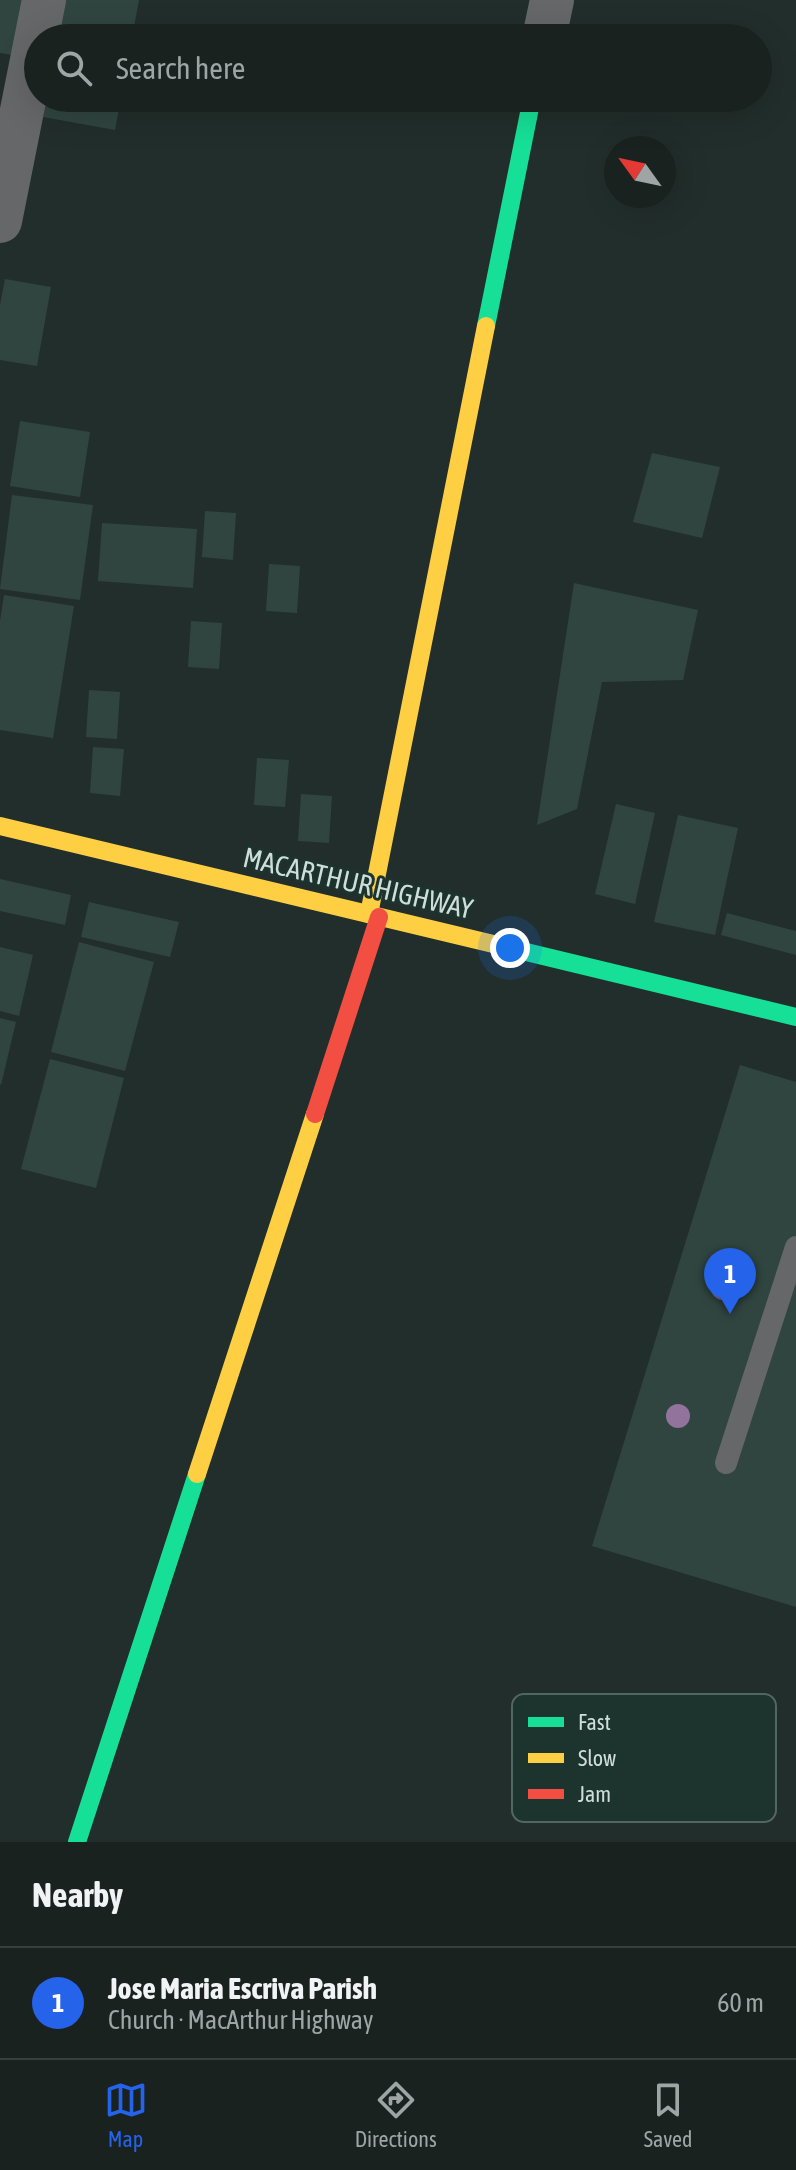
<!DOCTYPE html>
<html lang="en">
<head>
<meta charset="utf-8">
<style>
  :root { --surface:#1a2220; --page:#272f2d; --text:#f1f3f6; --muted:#9fa4a5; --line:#383f3e; --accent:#2563eb }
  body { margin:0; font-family:"Asap Condensed",sans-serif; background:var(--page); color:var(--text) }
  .compass { position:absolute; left:604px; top:136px; width:72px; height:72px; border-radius:50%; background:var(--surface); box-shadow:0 8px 32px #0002; rotate:303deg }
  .you { position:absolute; left:510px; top:948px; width:28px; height:28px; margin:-20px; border:6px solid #fff; border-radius:50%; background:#1a73e8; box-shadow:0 0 0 12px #1a73e833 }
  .badge { display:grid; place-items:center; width:52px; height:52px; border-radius:50%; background:var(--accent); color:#fff; font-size:26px; font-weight:700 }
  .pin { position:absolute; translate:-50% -66px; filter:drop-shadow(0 2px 4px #0008) }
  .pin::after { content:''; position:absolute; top:42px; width:28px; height:24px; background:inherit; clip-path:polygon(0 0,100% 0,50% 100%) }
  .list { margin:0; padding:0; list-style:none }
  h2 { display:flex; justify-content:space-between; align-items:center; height:104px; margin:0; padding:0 32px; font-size:34px }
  h2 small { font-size:26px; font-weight:400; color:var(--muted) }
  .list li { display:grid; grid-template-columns:52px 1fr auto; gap:24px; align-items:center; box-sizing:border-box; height:112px; padding:0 32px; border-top:2px solid var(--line) }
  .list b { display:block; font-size:30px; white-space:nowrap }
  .list p { margin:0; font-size:26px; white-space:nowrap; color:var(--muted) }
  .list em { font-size:26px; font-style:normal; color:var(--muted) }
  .icon { flex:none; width:44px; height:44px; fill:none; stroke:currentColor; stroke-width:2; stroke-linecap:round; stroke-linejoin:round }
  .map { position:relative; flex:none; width:796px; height:1842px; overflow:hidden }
  .search { position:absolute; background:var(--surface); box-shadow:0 8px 32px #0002; left:24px; right:24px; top:24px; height:88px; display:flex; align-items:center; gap:20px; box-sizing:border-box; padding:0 28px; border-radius:44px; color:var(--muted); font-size:30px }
  .sheet { height:216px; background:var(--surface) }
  nav { display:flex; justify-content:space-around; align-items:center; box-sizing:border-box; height:112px; border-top:2px solid var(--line); background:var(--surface); font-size:22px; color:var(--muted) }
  nav a { display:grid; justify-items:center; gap:4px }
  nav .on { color:var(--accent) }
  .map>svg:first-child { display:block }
  .building { fill:#304540 }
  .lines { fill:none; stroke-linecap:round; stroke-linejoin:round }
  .lane { stroke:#656768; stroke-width:22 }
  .street { stroke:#656768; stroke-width:44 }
  .fast { stroke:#16e098; stroke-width:18 }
  .slow { stroke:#ffcf43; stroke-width:18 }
  .jam { stroke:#f24e42; stroke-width:18 }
  .tree { fill:#91739c }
  .labels { text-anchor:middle; stroke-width:6; stroke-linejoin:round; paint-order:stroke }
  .street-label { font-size:28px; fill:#d0ded9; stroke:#1c342d }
  .key { fill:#1c342d; stroke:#526761; stroke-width:2 }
  .key-label { font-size:22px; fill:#d0ded9 }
</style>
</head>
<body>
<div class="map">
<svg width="796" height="1842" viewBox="0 0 796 1842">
  <rect width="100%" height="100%" fill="#222e2b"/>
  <g class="building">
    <path d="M0 0H35L25 57 0 53Z"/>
    <path d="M64 0H139L132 38H57Z"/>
    <path d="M46 98H121L115 130 43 117Z"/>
    <path d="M5 279 51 287 37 366 0 360V305Z"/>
    <path d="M20 421 90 432 80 497 10 486Z"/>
    <path d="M652 453 720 467 702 538 633 522Z"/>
    <path d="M12 495 93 505 80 600 0 589Z"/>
    <path d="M205 511 236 513 233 560 202 557Z"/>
    <path d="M102 523 197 529 193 588 98 581Z"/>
    <path d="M269 564 300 566 297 613 266 611Z"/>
    <path d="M574 583 698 610 683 680 602 682 577 809 537 825Z"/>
    <path d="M4 595 74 606 53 738 0 730V621Z"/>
    <path d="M191 621 222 623 219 669 188 667Z"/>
    <path d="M89 690 120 692 117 739 86 737Z"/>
    <path d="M93 747 124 749 120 796 90 793Z"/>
    <path d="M257 758 289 760 285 807 254 805Z"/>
    <path d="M301 794 332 796 329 843 298 841Z"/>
    <path d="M616 804 655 813 635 904 595 894Z"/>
    <path d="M678 815 738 828 715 935 654 922Z"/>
    <path d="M0 879 71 895 65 925 0 911Z"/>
    <path d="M89 902 179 922 170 957 81 937Z"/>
    <path d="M727 913 796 931V955L721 935Z"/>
    <path d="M79 942 154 962 125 1071 51 1052Z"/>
    <path d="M0 947 33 955 19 1016 0 1011Z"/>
    <path d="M0 1018 16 1022 1 1085 0 1084Z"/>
    <path d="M50 1059 124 1078 96 1188 21 1169Z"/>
    <path d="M740 1065 796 1082V1607L592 1546Z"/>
  </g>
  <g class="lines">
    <path class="lane" d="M726 1463 796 1247"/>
    <g class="street">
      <path d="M544 38 552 0"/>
      <path d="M0 221 44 0"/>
    </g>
    <g class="fast">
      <path d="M486 326 532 98"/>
      <path d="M518 950 796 1017"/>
      <path d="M77 1842 197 1474"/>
    </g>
    <g class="slow">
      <path d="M0 826 518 950"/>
      <path d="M369 914 486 326"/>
      <path d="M197 1474 315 1114"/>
    </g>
    <path class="jam" d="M315 1114 379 917"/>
  </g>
  <g class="tree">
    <circle cx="723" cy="1288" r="12"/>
    <circle cx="678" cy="1416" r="12"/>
  </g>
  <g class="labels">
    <g class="street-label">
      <text transform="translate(358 883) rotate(13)" y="10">MACARTHUR HIGHWAY</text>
    </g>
  </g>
  <rect x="512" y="1694" width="264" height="128" rx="12" class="key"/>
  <rect x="528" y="1717" width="36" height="10" fill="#16e098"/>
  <rect x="528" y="1753" width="36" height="10" fill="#ffcf43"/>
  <rect x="528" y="1789" width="36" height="10" fill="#f24e42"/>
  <g class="key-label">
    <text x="578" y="1730">Fast</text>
    <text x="578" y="1766">Slow</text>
    <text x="578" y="1802">Jam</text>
  </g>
</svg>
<svg class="compass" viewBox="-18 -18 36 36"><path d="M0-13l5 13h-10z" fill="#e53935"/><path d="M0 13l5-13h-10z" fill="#9fa4a5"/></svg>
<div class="you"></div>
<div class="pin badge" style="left:730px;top:1314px">1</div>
<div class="search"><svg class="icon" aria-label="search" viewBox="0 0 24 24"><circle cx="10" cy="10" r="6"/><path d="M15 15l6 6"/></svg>Search here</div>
</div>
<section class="sheet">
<h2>Nearby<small></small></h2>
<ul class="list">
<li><span class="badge">1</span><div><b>Jose Maria Escriva Parish</b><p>Church · MacArthur Highway</p></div><em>60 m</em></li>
</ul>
</section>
<nav>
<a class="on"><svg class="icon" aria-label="map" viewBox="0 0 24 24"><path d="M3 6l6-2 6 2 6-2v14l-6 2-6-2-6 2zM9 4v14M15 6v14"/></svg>Map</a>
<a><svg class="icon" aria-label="directions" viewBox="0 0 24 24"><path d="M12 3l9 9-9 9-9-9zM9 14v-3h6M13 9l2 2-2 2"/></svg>Directions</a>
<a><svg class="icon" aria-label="saved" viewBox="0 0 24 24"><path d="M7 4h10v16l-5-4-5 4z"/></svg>Saved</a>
</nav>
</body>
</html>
